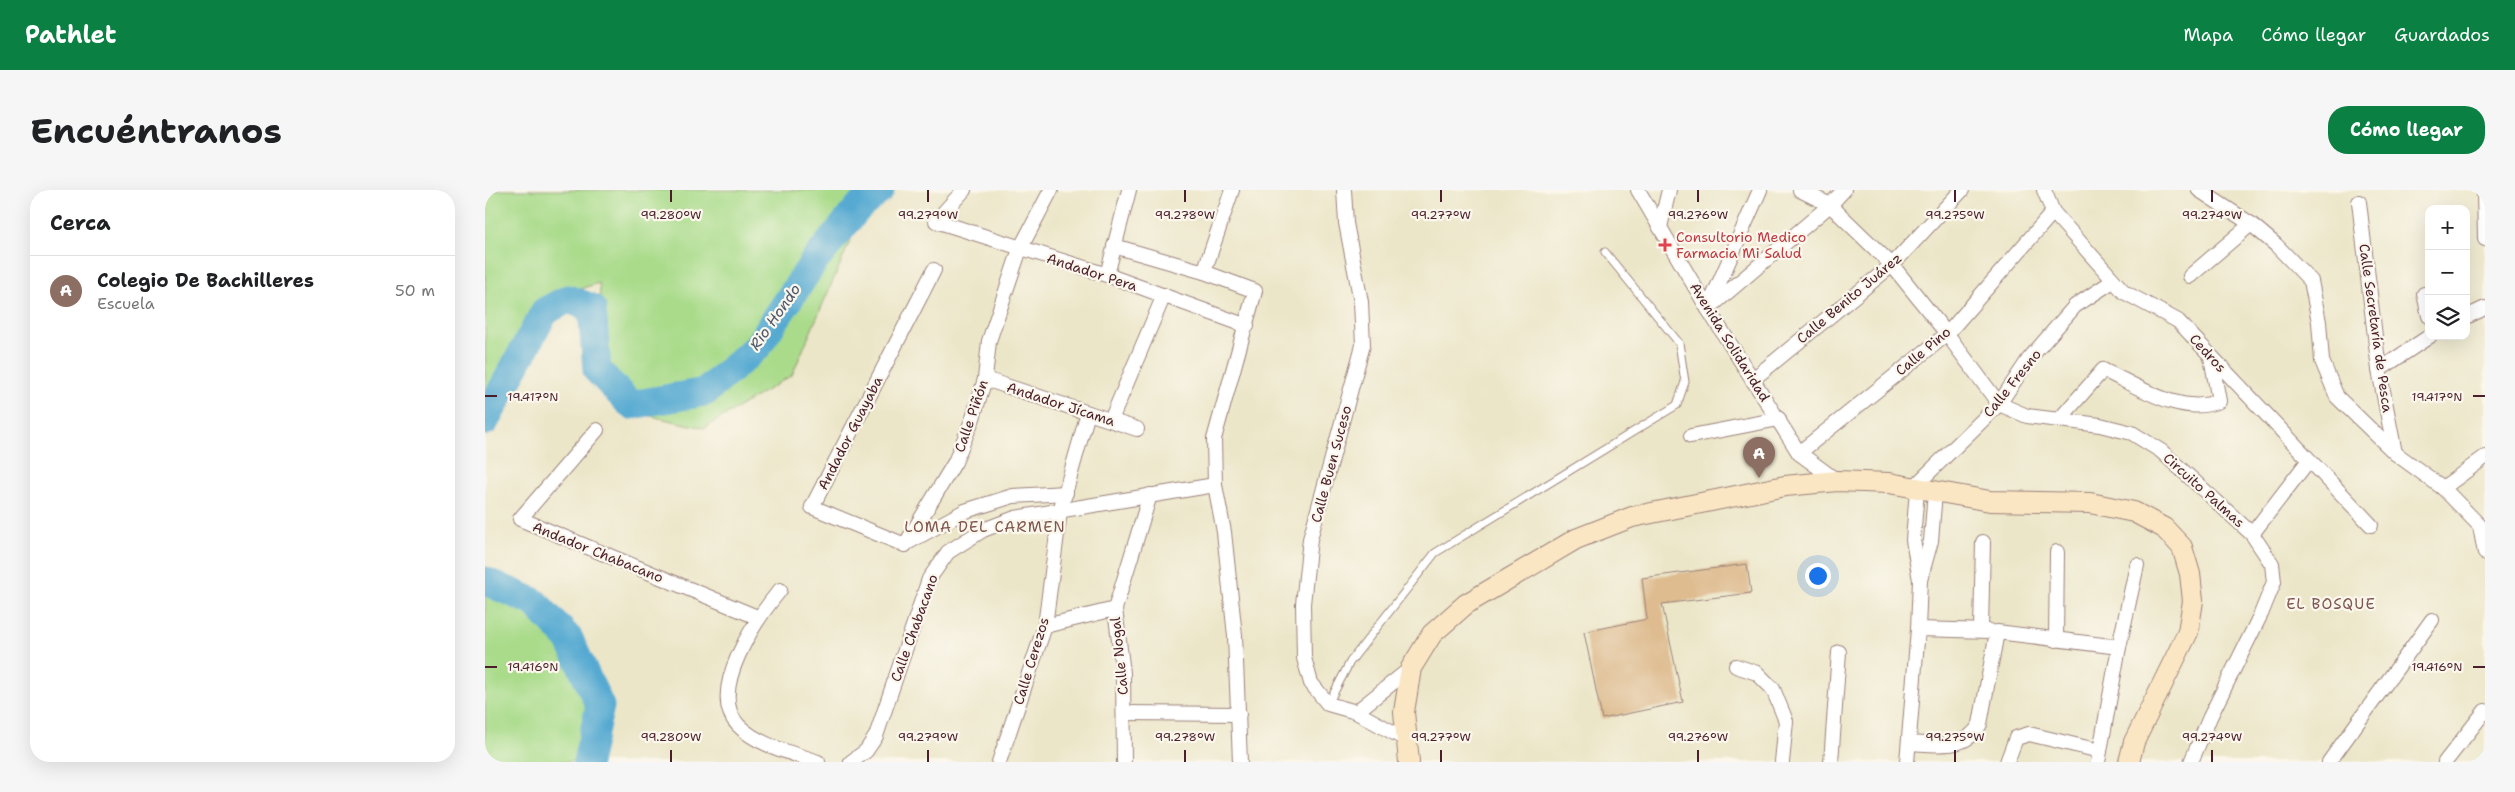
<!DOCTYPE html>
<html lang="es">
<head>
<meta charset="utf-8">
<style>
  :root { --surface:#fff; --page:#f6f6f6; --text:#202124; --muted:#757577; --line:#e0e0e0; --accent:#0b8043 }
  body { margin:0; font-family:"Shantell Sans",sans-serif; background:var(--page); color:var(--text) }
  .controls { position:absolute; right:15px; top:15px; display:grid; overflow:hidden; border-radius:10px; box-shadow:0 5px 20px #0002 }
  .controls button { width:45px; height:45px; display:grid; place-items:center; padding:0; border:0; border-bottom:1px solid var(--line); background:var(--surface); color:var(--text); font:25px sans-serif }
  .you { position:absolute; left:1332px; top:385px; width:18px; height:18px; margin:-12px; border:4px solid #fff; border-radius:50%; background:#1a73e8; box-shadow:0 0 0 8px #1a73e833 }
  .badge { display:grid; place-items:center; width:32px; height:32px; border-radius:50%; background:var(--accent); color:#fff; font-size:16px; font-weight:700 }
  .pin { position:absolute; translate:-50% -41px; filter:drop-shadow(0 1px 2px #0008) }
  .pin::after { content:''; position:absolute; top:26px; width:18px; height:15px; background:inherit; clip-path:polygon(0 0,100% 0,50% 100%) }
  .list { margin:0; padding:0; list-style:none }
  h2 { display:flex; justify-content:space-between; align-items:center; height:65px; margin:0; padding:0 20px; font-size:21px }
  h2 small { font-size:16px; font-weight:400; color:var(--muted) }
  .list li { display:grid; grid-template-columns:32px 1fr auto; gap:15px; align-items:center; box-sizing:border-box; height:70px; padding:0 20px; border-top:1px solid var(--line) }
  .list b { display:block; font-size:19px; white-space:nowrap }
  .list p { margin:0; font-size:16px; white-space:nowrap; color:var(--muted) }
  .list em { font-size:16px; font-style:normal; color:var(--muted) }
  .icon { flex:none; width:28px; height:28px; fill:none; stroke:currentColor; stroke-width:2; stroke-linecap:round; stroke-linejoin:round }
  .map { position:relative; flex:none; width:2000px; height:572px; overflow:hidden; border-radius:20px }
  header { display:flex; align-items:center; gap:30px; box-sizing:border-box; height:70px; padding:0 25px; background:var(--accent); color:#fff }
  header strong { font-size:24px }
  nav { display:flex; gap:28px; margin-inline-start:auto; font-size:18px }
  .intro { display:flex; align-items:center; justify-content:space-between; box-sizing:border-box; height:120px; padding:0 30px }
  h1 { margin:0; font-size:35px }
  .button { padding:12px 22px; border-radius:20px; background:var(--accent); color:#fff; font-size:18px; font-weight:700 }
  main { display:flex; gap:30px; padding:0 30px }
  aside { flex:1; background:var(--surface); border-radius:20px; box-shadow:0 5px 20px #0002 }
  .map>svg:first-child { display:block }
  .green { fill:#a9db8a; stroke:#7a7d5a }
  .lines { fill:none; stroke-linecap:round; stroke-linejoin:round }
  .river { stroke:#57aad2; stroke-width:29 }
  .building { fill:#debc90 }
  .service-casing { stroke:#9b827a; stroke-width:9 }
  .minor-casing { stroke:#9b827a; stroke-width:16 }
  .secondary-casing { stroke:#9b827a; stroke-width:22 }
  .service { stroke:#fff; stroke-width:7 }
  .minor { stroke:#fff; stroke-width:14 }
  .secondary { stroke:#fbe6c4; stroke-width:20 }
  .ticks { fill:none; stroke:#4a1f2b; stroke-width:2 }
  .health-dot { fill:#e0444e; stroke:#fbf7ec; stroke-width:2 }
  .labels { text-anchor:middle; stroke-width:4.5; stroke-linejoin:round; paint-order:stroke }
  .health-label { font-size:14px; fill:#be3a42; stroke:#fbf7ec; text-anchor:start }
  .street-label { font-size:14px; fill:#4a1f2b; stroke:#fbf7ec }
  .water-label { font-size:15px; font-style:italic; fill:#4f576e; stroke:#fbf7ec }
  .neighbourhood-label { font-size:15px; letter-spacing:1px; fill:#7e564e; stroke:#fbf7ec }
  .ticks-label { font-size:12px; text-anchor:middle; fill:#4a1f2b; stroke:#fbf7ec; stroke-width:4.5; stroke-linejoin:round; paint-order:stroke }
</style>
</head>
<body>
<header>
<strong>Pathlet</strong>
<nav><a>Mapa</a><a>Cómo llegar</a><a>Guardados</a></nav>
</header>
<div class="intro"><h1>Encuéntranos</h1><a class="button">Cómo llegar</a></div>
<main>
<aside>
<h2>Cerca<small></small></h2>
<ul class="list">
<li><span class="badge" style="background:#8d6e63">A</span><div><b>Colegio De Bachilleres</b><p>Escuela</p></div><em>50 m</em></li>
</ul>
</aside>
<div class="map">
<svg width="2000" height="572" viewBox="0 0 2000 572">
  <rect width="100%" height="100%" fill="#fbf7ec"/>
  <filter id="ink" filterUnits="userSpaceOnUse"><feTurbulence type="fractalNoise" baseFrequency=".02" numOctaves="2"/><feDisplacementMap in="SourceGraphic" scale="10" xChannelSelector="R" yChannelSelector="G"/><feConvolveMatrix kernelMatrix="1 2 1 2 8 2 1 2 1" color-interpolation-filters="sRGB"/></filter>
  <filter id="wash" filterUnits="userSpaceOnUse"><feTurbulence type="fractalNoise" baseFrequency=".0096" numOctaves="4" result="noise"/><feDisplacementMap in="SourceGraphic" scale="20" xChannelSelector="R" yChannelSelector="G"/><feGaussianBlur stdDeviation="1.12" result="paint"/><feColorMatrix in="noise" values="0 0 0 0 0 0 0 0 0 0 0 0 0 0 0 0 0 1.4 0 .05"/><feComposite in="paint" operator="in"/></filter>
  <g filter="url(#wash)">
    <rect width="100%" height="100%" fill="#ece6c9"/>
    <g class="green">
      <path d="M0 0H396L373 33 307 185 219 238 161 225 121 175 114 93 53 112 0 212Z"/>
      <path d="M0 402 44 420 77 455 105 517 92 572H0Z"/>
    </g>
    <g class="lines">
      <g class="river">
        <path d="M0 231 60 121 83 109 107 118 112 180 146 215 220 202 272 157 328 73 373 18 395 0"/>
        <path d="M0 391 49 412 84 449 115 516 102 572"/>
      </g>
    </g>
    <g id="blocks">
      <path class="building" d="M1262 374 1266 403 1177 414 1198 512 1117 529 1099 442 1162 429 1157 388Z"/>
    </g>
  </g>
  <g filter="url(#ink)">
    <use href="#blocks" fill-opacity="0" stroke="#9b827a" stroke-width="1"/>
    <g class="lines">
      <g class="service-casing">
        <path id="service" d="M843 514 865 472 950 363 1192 215 1200 192 1194 153 1120 62"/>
      </g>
      <g class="minor-casing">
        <g id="minor">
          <path d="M479 0 451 31 622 85 762 136"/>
          <path d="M859 0 861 33 876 112 878 155 825 349 818 414 819 468 826 493 843 514 871 522 922 550"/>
          <path d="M1153 0 1223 119 1314 263 1352 291"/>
          <path d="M1315 0 1345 15 1407 75 1462 144 1514 214 1542 226 1615 235 1647 243 1676 261 1767 344 1787 374 1789 392 1776 424 1725 527 1706 572"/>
          <path d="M1559 0 1568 22 1639 102 1693 131 1886 335"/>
          <path d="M1714 0 1766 34 1791 55 1826 91 1834 132 1837 171 1852 207 1910 263 1958 298 1995 336 2000 363"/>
          <path d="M1999 0 2000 49"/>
          <path d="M1874 12 1894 180 1910 263"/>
          <path d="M1175 37 1184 0"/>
          <path d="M629 56 719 82 770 101 729 249 730 295 739 342 750 446 755 572"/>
          <path d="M719 82 747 0"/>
          <path d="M622 85 644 0"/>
          <path d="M1705 86 1766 34"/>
          <path d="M1939 104 1944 126"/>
          <path d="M1224 116 1275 0"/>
          <path d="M1223 119 1345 15 1359 0"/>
          <path d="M1981 127 2000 118"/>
          <path d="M1894 180 1945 146"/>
          <path d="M500 189 652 239"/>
          <path d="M1267 190 1407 75 1477 0"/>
          <path d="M626 230 679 105"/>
          <path d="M1574 230 1618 180C1653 196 1696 227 1734 211L1726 167"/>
          <path d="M112 240 35 329 272 427"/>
          <path d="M1206 246 1294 229"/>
          <path d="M1314 263 1462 144 1568 22"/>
          <path d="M1428 298 1514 214 1544 169 1590 116 1628 91"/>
          <path d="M1958 298 2000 267"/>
          <path d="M1767 344 1824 270"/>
          <path d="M420 354 480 321 528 306 581 303"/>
          <path d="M420 355 470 272 488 228 500 189 504 151 535 59 566 0"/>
          <path d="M420 355 327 317 449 80"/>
          <path d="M1435 390 1446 351 1450 302"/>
          <path d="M295 400C272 428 221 501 253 535 273 556 308 563 333 572"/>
          <path d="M560 436 630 419"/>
          <path d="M1433 439 1505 441"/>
          <path d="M1496 440 1498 352"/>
          <path d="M1571 450 1572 362"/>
          <path d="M1634 457 1652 375"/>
          <path d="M1251 476 1272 483 1288 499 1301 531 1297 572"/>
          <path d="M871 522 926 478"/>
          <path d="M640 523 754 524"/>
          <path d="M1424 553C1450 554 1481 561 1495 534L1512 442 1634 457 1613 572"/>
          <path d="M366 572 381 561 391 546 444 389 463 362 498 340 530 328 730 295"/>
          <path d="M514 572 560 436 575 321 603 223"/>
          <path d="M639 572 638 483 630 419 665 305"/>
          <path d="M1346 572 1354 462"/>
          <path d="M1422 572 1433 439 1435 390 1428 350 1432 300"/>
          <path d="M1522 572 1531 548 1544 544 1615 561"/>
          <path d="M1844 572 1947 430"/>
          <path d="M1960 572 2000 521"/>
        </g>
      </g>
      <g class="secondary-casing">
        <path id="secondary" d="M924 572 919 522 926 478 947 444 981 414 1091 349 1147 327 1300 296 1352 291 1404 293 1505 311 1605 313 1649 322 1679 338 1697 357 1705 384 1708 411 1703 442 1649 552 1644 572"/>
      </g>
      <use href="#service" class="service"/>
      <use href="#minor" class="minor"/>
      <use href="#secondary" class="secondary"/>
    </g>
  </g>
  <path class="ticks" d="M186 0V12M443 0V12M700 0V12M956 0V12M1213 0V12M1470 0V12M1727 0V12M0 206H12M1988 206H2000M0 477H12M1988 477H2000M186 560V572M443 560V572M700 560V572M956 560V572M1213 560V572M1470 560V572M1727 560V572"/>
  <path class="health-dot" d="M1177.5 47.5h5v5h5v5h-5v5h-5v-5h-5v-5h5z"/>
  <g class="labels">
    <g class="health-label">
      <text x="1191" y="52">Consultorio Medico<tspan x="1191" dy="16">Farmacia Mi Salud</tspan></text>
    </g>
    <g class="street-label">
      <text transform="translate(607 82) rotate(18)" y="5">Andador Pera</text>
      <text transform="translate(1364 108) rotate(-40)" y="5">Calle Benito Juárez</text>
      <text transform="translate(1891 138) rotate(82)" y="5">Calle Secretaría de Pesca</text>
      <text transform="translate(1245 152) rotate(58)" y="5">Avenida Solidaridad</text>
      <text transform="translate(1438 161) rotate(-40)" y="5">Calle Pino</text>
      <text transform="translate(1723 163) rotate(47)" y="5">Cedros</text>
      <text transform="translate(1527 193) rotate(-51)" y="5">Calle Fresno</text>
      <text transform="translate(576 214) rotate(18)" y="5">Andador Jícama</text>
      <text transform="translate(486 226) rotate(-71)" y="5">Calle Piñón</text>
      <text transform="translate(365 243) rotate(-63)" y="5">Andador Guayaba</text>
      <text transform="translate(846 274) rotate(-75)" y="5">Calle Buen Suceso</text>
      <text transform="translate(1719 300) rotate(42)" y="5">Circuito Palmas</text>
      <text transform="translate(113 362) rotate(22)" y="5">Andador Chabacano</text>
      <text transform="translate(429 438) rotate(-70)" y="5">Calle Chabacano</text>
      <text transform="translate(634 466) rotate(-96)" y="5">Calle Nogal</text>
      <text transform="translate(546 471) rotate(-73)" y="5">Calle Cerezos</text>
    </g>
    <g class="water-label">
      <text transform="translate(290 127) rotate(-55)" y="5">Rio Hondo</text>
    </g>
    <g class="neighbourhood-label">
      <text x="500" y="342">LOMA DEL CARMEN</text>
      <text x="1846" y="419">EL BOSQUE</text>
    </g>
  </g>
  <g class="ticks-label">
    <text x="186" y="29">99.280°W</text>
    <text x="443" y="29">99.279°W</text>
    <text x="700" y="29">99.278°W</text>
    <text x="956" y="29">99.277°W</text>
    <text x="1213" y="29">99.276°W</text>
    <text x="1470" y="29">99.275°W</text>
    <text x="1727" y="29">99.274°W</text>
    <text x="48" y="211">19.417°N</text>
    <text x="1952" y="211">19.417°N</text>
    <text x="48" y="481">19.416°N</text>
    <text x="1952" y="481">19.416°N</text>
    <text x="186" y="551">99.280°W</text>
    <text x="443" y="551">99.279°W</text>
    <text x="700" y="551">99.278°W</text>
    <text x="956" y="551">99.277°W</text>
    <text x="1213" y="551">99.276°W</text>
    <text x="1470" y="551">99.275°W</text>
    <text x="1727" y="551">99.274°W</text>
  </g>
</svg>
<div class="controls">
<button>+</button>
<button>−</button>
<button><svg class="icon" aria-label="layers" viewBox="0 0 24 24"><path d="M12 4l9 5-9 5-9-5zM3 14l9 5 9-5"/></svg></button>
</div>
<div class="you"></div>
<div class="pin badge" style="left:1274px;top:288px;background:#8d6e63">A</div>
</div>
</main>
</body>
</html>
